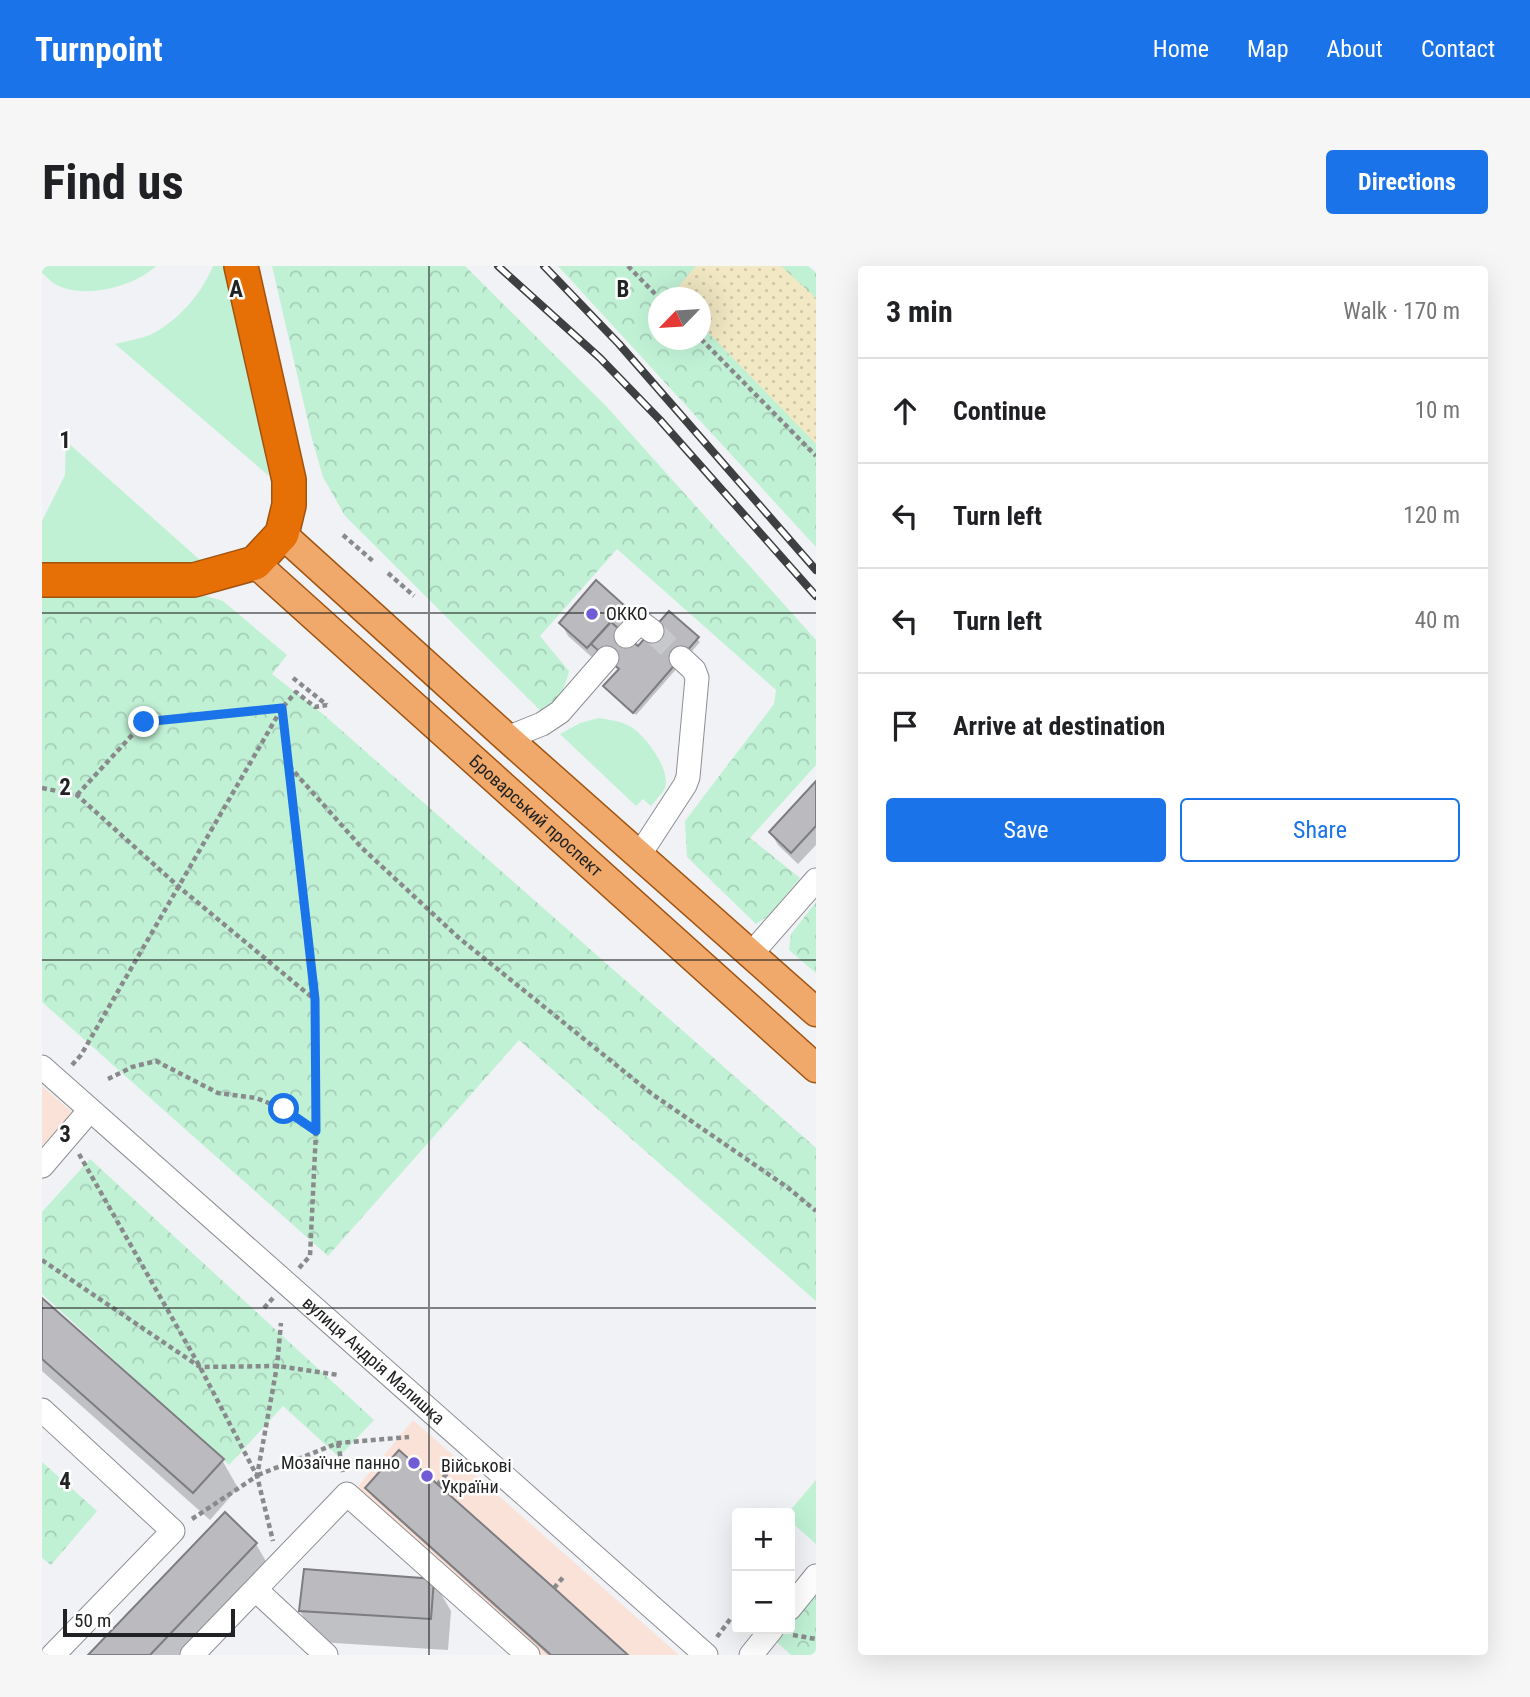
<!DOCTYPE html>
<html lang="en">
<head>
<meta charset="utf-8">
<style>
  :root { --surface:#fff; --page:#f6f6f6; --text:#202124; --muted:#757577; --line:#e0e0e0; --accent:#1a73e8 }
  body { margin:0; font-family:"Roboto Condensed",sans-serif; background:var(--page); color:var(--text) }
  .controls { position:absolute; right:21px; bottom:21px; display:grid; overflow:hidden; border-radius:7px; box-shadow:0 7px 28px #0002 }
  .controls button { width:63px; height:63px; display:grid; place-items:center; padding:0; border:0; border-bottom:2px solid var(--line); background:var(--surface); color:var(--text); font:35px sans-serif }
  .compass { position:absolute; left:606px; top:21px; width:63px; height:63px; border-radius:50%; background:var(--surface); box-shadow:0 7px 28px #0002; rotate:245deg }
  .scale { position:absolute; left:21px; bottom:18px; width:172px; box-sizing:border-box; padding-left:7px; border:4px solid #212223; border-top:0; font-size:19px; line-height:24px; white-space:nowrap; color:#212223; -webkit-text-stroke:5px #fff; paint-order:stroke }
  .stop { position:absolute; width:21px; height:21px; margin:-16px; border:5px solid #1a73e8; border-radius:50%; background:#fff }
  .stop.end { background:#1a73e8; border-color:#fff; box-shadow:0 2px 7px #0008 }
  .list { margin:0; padding:0; list-style:none }
  h2 { display:flex; justify-content:space-between; align-items:center; height:91px; margin:0; padding:0 28px; font-size:30px }
  h2 small { font-size:23px; font-weight:400; color:var(--muted) }
  .list li { display:grid; grid-template-columns:46px 1fr auto; gap:21px; align-items:center; box-sizing:border-box; height:105px; padding:0 28px; border-top:2px solid var(--line) }
  .list b { display:block; font-size:26px; white-space:nowrap }
  .list em { font-size:23px; font-style:normal; color:var(--muted) }
  .actions { display:flex; gap:14px; padding:21px 28px }
  .actions a { flex:1; padding:16px 0; border:2px solid var(--accent); border-radius:7px; text-align:center; font-size:24px; color:var(--accent) }
  .actions .main { background:var(--accent); color:#fff }
  .icon { flex:none; width:38px; height:38px; fill:none; stroke:currentColor; stroke-width:2; stroke-linecap:round; stroke-linejoin:round }
  .map { position:relative; flex:none; width:774px; height:1389px; overflow:hidden; border-radius:7px }
  header { display:flex; align-items:center; gap:42px; box-sizing:border-box; height:98px; padding:0 35px; background:var(--accent); color:#fff }
  header strong { font-size:33px }
  nav { display:flex; gap:38px; margin-inline-start:auto; font-size:24px }
  .intro { display:flex; align-items:center; justify-content:space-between; box-sizing:border-box; height:168px; padding:0 42px }
  h1 { margin:0; font-size:49px }
  .button { padding:18px 32px; border-radius:7px; background:var(--accent); color:#fff; font-size:24px; font-weight:700 }
  main { display:flex; gap:42px; padding:0 42px }
  aside { flex:1; background:var(--surface); border-radius:7px; box-shadow:0 7px 28px #0002 }
  .map>svg:first-child { display:block }
  .commercial { fill:#fbe2d9 }
  .grass { fill:#c0f1d5 }
  .forest { fill:url(#forest-crowns); fill-rule:evenodd }
  .sand { fill:url(#sand-dots) }
  .shadow { fill:#0003 }
  .building { fill:#bbbbbf; stroke:#7d7d81; stroke-width:2 }
  .lines { fill:none; stroke-linecap:round; stroke-linejoin:round }
  .minor-tunnel { stroke:#c7c8cb; stroke-width:23; stroke-dasharray:23 11; stroke-linecap:butt }
  .minor-casing { stroke:#8d8f92; stroke-width:25 }
  .major-casing { stroke:#a15410; stroke-width:31 }
  .highway-casing { stroke:#a15410; stroke-width:36 }
  .path { stroke:#898a8c; stroke-width:4.5; stroke-dasharray:5 3.5; stroke-linecap:butt }
  .minor { stroke:#fff; stroke-width:23 }
  .major { stroke:#f0a96a; stroke-width:28 }
  .highway { stroke:#e66f06; stroke-width:33 }
  .rail-casing { stroke:#3e3f40; stroke-width:8 }
  .rail { stroke:#fff; stroke-width:5; stroke-dasharray:16; stroke-linecap:butt }
  .route { stroke:#1a73e8; stroke-width:9 }
  .grid { fill:none; stroke:#212223; stroke-width:2; stroke-opacity:0.55 }
  .poi-dot { fill:#725bd6; stroke:#fff; stroke-width:2.5 }
  .labels { text-anchor:middle; stroke-width:5; stroke-linejoin:round; paint-order:stroke }
  .poi-label { font-size:18px; fill:#212223; stroke:#fff; text-anchor:start }
  .street-label { font-size:18px; fill:#212223; stroke:#fff }
  .grid-label { font-size:23px; text-anchor:middle; font-weight:bold; fill:#212223; stroke:#fff; stroke-width:5; stroke-linejoin:round; paint-order:stroke }
</style>
</head>
<body>
<header>
<strong>Turnpoint</strong>
<nav><a>Home</a><a>Map</a><a>About</a><a>Contact</a></nav>
</header>
<div class="intro"><h1>Find us</h1><a class="button">Directions</a></div>
<main>
<div class="map">
<svg width="774" height="1389" viewBox="0 0 774 1389">
  <defs>
    <pattern id="forest-crowns" width="20" height="18" patternUnits="userSpaceOnUse" patternTransform="scale(1.75)"><rect width="20" height="18" fill="#c0f1d5"/><path d="M2 6a3 3 0 1 1 6 0M12 15a3 3 0 1 1 6 0" fill="none" stroke="#a5ceb7"/></pattern>
    <pattern id="sand-dots" width="8" height="8" patternUnits="userSpaceOnUse" patternTransform="scale(1.75)"><rect width="8" height="8" fill="#f2e8c3"/><path d="M2 2h.1M6 6h.1" fill="none" stroke="#cfc7a7" stroke-width="1.8" stroke-linecap="round"/></pattern>
  </defs>
  <rect width="100%" height="100%" fill="#f0f2f5"/>
  <g class="commercial">
    <path d="M0 820 47 861 0 915Z"/>
    <path d="M371 1154 637 1389H495L313 1224Z"/>
  </g>
  <g class="grass">
    <path d="M0 0H114C92 21 41 34 13 18 8 15 4 10 0 7Z"/>
    <path d="M171 0H184L227 210 73 78C84 75 99 73 110 68 137 54 160 27 171 0Z"/>
    <path d="M24 175 158 294 151 303 0 302V255L23 209Z"/>
    <path d="M557 452C569 454 579 455 589 461 604 470 629 504 623 522 620 528 613 535 609 540L601 533 594 540 518 468 538 457Z"/>
    <path d="M774 1214V1278L748 1255 746 1247Z"/>
  </g>
  <g class="forest">
    <path d="M230 0H423L564 140 774 374V499L708 572 758 612 726 650 714 658 645 591 643 555 732 438 734 424 575 283 498 370 527 405C523 423 516 436 500 446L303 250 281 211 270 173Z"/>
    <path d="M516 0H766L774 7V281ZM617 32H659V74H617Z"/>
    <path d="M157 328 181 335 245 389 230 408 282 449 774 882V1035L477 774 286 990 0 736V329Z"/>
    <path d="M774 636V707L747 684 749 668Z"/>
    <path d="M48 893 332 1154 297 1191 241 1140 187 1199 0 1028V946Z"/>
    <path d="M0 1196 55 1245 9 1299 0 1292Z"/>
    <path d="M774 1327V1389H749L720 1363H748V1336Z"/>
  </g>
  <path class="sand" d="M654 0H739L774 32V178L659 59V32L631 31 629 29Z"/>
  <g class="shadow">
    <path d="M582 341 589 353 577 366 596 383 627 347 658 376 594 449 565 424 578 404 558 386 552 393 526 370 519 357Z"/>
    <path d="M774 518V579L756 598 736 579 729 567Z"/>
    <path d="M0 1034 180 1194 196 1222 168 1254 0 1105Z"/>
    <path d="M325 1222 584 1389H506L330 1230Z"/>
    <path d="M214 1278 230 1306 150 1389H49Z"/>
    <path d="M391 1314 409 1345 406 1384 276 1376 258 1345Z"/>
  </g>
  <g class="building">
    <path d="M554 314 583 340 545 382 517 357Z"/>
    <path d="M627 345 657 371 591 447 561 420 577 403 549 378 569 356 596 380Z"/>
    <path d="M774 515V560L749 587 727 566Z"/>
    <path d="M0 1032 182 1193 151 1227 0 1093Z"/>
    <path d="M357 1184 512 1322 586 1389H509L480 1363 323 1222Z"/>
    <path d="M183 1246 215 1277 108 1389H46Z"/>
    <path d="M262 1303 392 1313 389 1353 257 1345Z"/>
  </g>
  <g class="lines">
    <path class="minor-tunnel" d="M610 365 639 392"/>
    <g class="minor-casing">
      <g id="minor">
        <path d="M584 370 598 356 610 365"/>
        <path d="M465 472 500 458 518 446 565 392"/>
        <path d="M598 588 643 519 646 511 655 412 652 404 639 392"/>
        <path d="M709 688 774 614"/>
        <path id="s1" d="M0 801 664 1389"/>
        <path d="M0 900 48 844"/>
        <path d="M0 1144 131 1265 11 1389"/>
        <path d="M214 1324 284 1389"/>
        <path d="M748 1342 774 1310"/>
        <path d="M150 1389 305 1228 486 1389"/>
        <path d="M709 1389 730 1363"/>
      </g>
    </g>
    <g class="major-casing">
      <g id="major">
        <path d="M240 268 465 472 774 746"/>
        <path id="s2" d="M213 297 774 802"/>
      </g>
    </g>
    <g class="highway-casing">
      <path id="highway" d="M0 314H152L213 297 240 268 247 239V214L199 0"/>
    </g>
    <g class="path">
      <path d="M586 0 617 32"/>
      <path d="M659 73 774 190"/>
      <path d="M301 269 332 296"/>
      <path d="M346 307 372 330"/>
      <path d="M251 412 285 439"/>
      <path d="M247 500 320 582 417 672 610 828 745 921 774 945"/>
      <path d="M0 522 35 529 137 621 272 733"/>
      <path d="M35 529 102 456 240 442 273 733 274 865 268 990 257 1002"/>
      <path d="M30 799 39 789 240 442 254 426 273 441 285 439"/>
      <path d="M66 813 90 801 114 795 176 827 214 832 242 843 273 865"/>
      <path d="M37 888 158 1101 215 1210 231 1275"/>
      <path d="M0 994 158 1101 235 1100 297 1109"/>
      <path d="M222 1042 231 1032"/>
      <path d="M296 1177 301 1206"/>
      <path d="M216 1209 296 1177 367 1171"/>
      <path d="M396 1218 406 1206"/>
      <path d="M150 1253 215 1210 235 1100 239 1057"/>
      <path d="M512 1322 523 1309"/>
      <path d="M751 1369 774 1373"/>
      <path d="M675 1371 689 1352"/>
    </g>
    <use href="#minor" class="minor"/>
    <use href="#major" class="major"/>
    <use href="#highway" class="highway"/>
    <g class="rail-casing">
      <g id="rail">
        <path d="M456 0 558 92 618 154 774 330"/>
        <path d="M502 0 577 78 774 304"/>
      </g>
    </g>
    <use href="#rail" class="rail"/>
  </g>
  <g class="lines">
    <path class="route" d="M102 456 240 442 273 733 274 865 242 843"/>
  </g>
  <path class="grid" d="M387 0V1389M0 347H774M0 694H774M0 1042H774"/>
  <g class="poi-dot">
    <circle cx="550" cy="348" r="7"/>
    <circle cx="372" cy="1197" r="7"/>
    <circle cx="385" cy="1210" r="7"/>
  </g>
  <g class="labels">
    <g class="poi-label">
      <text x="564" y="354">ОККО</text>
      <text x="358" y="1203" text-anchor="end">Мозаїчне панно</text>
      <text x="399" y="1206">Військові<tspan x="399" dy="21">України</tspan></text>
    </g>
    <g class="street-label">
      <text dy="6" stroke="none"><textPath href="#s2" startOffset="378">Броварський проспект</textPath></text>
      <text dy="6" stroke="none"><textPath href="#s1" startOffset="443">вулиця Андрія Малишка</textPath></text>
    </g>
  </g>
  <g class="grid-label">
    <text x="194" y="31">A</text>
    <text x="581" y="31">B</text>
    <text x="23" y="182">1</text>
    <text x="23" y="529">2</text>
    <text x="23" y="876">3</text>
    <text x="23" y="1223">4</text>
  </g>
</svg>
<div class="controls">
<button>+</button>
<button>−</button>
</div>
<svg class="compass" viewBox="-18 -18 36 36"><path d="M0-13l5 13h-10z" fill="#e53935"/><path d="M0 13l5-13h-10z" fill="#757577"/></svg>
<div class="scale">50 m</div>
<div class="stop" style="left:242px;top:843px"></div>
<div class="stop end" style="left:102px;top:456px"></div>
</div>
<aside>
<h2>3 min<small>Walk · 170 m</small></h2>
<ul class="list">
<li><svg class="icon" aria-label="ahead" viewBox="0 0 24 24"><path d="M12 20V5M6 11l6-6 6 6"/></svg><div><b>Continue</b></div><em>10 m</em></li>
<li><svg class="icon" aria-label="left" viewBox="0 0 24 24"><path d="M17 20v-9H6M10 6l-5 5 5 5"/></svg><div><b>Turn left</b></div><em>120 m</em></li>
<li><svg class="icon" aria-label="left" viewBox="0 0 24 24"><path d="M17 20v-9H6M10 6l-5 5 5 5"/></svg><div><b>Turn left</b></div><em>40 m</em></li>
<li><svg class="icon" aria-label="arrive" viewBox="0 0 24 24"><path d="M6 21V4h12l-3 4 3 4H6"/></svg><div><b>Arrive at destination</b></div></li>
</ul>
<div class="actions"><a class="main">Save</a><a>Share</a></div>
</aside>
</main>
</body>
</html>
